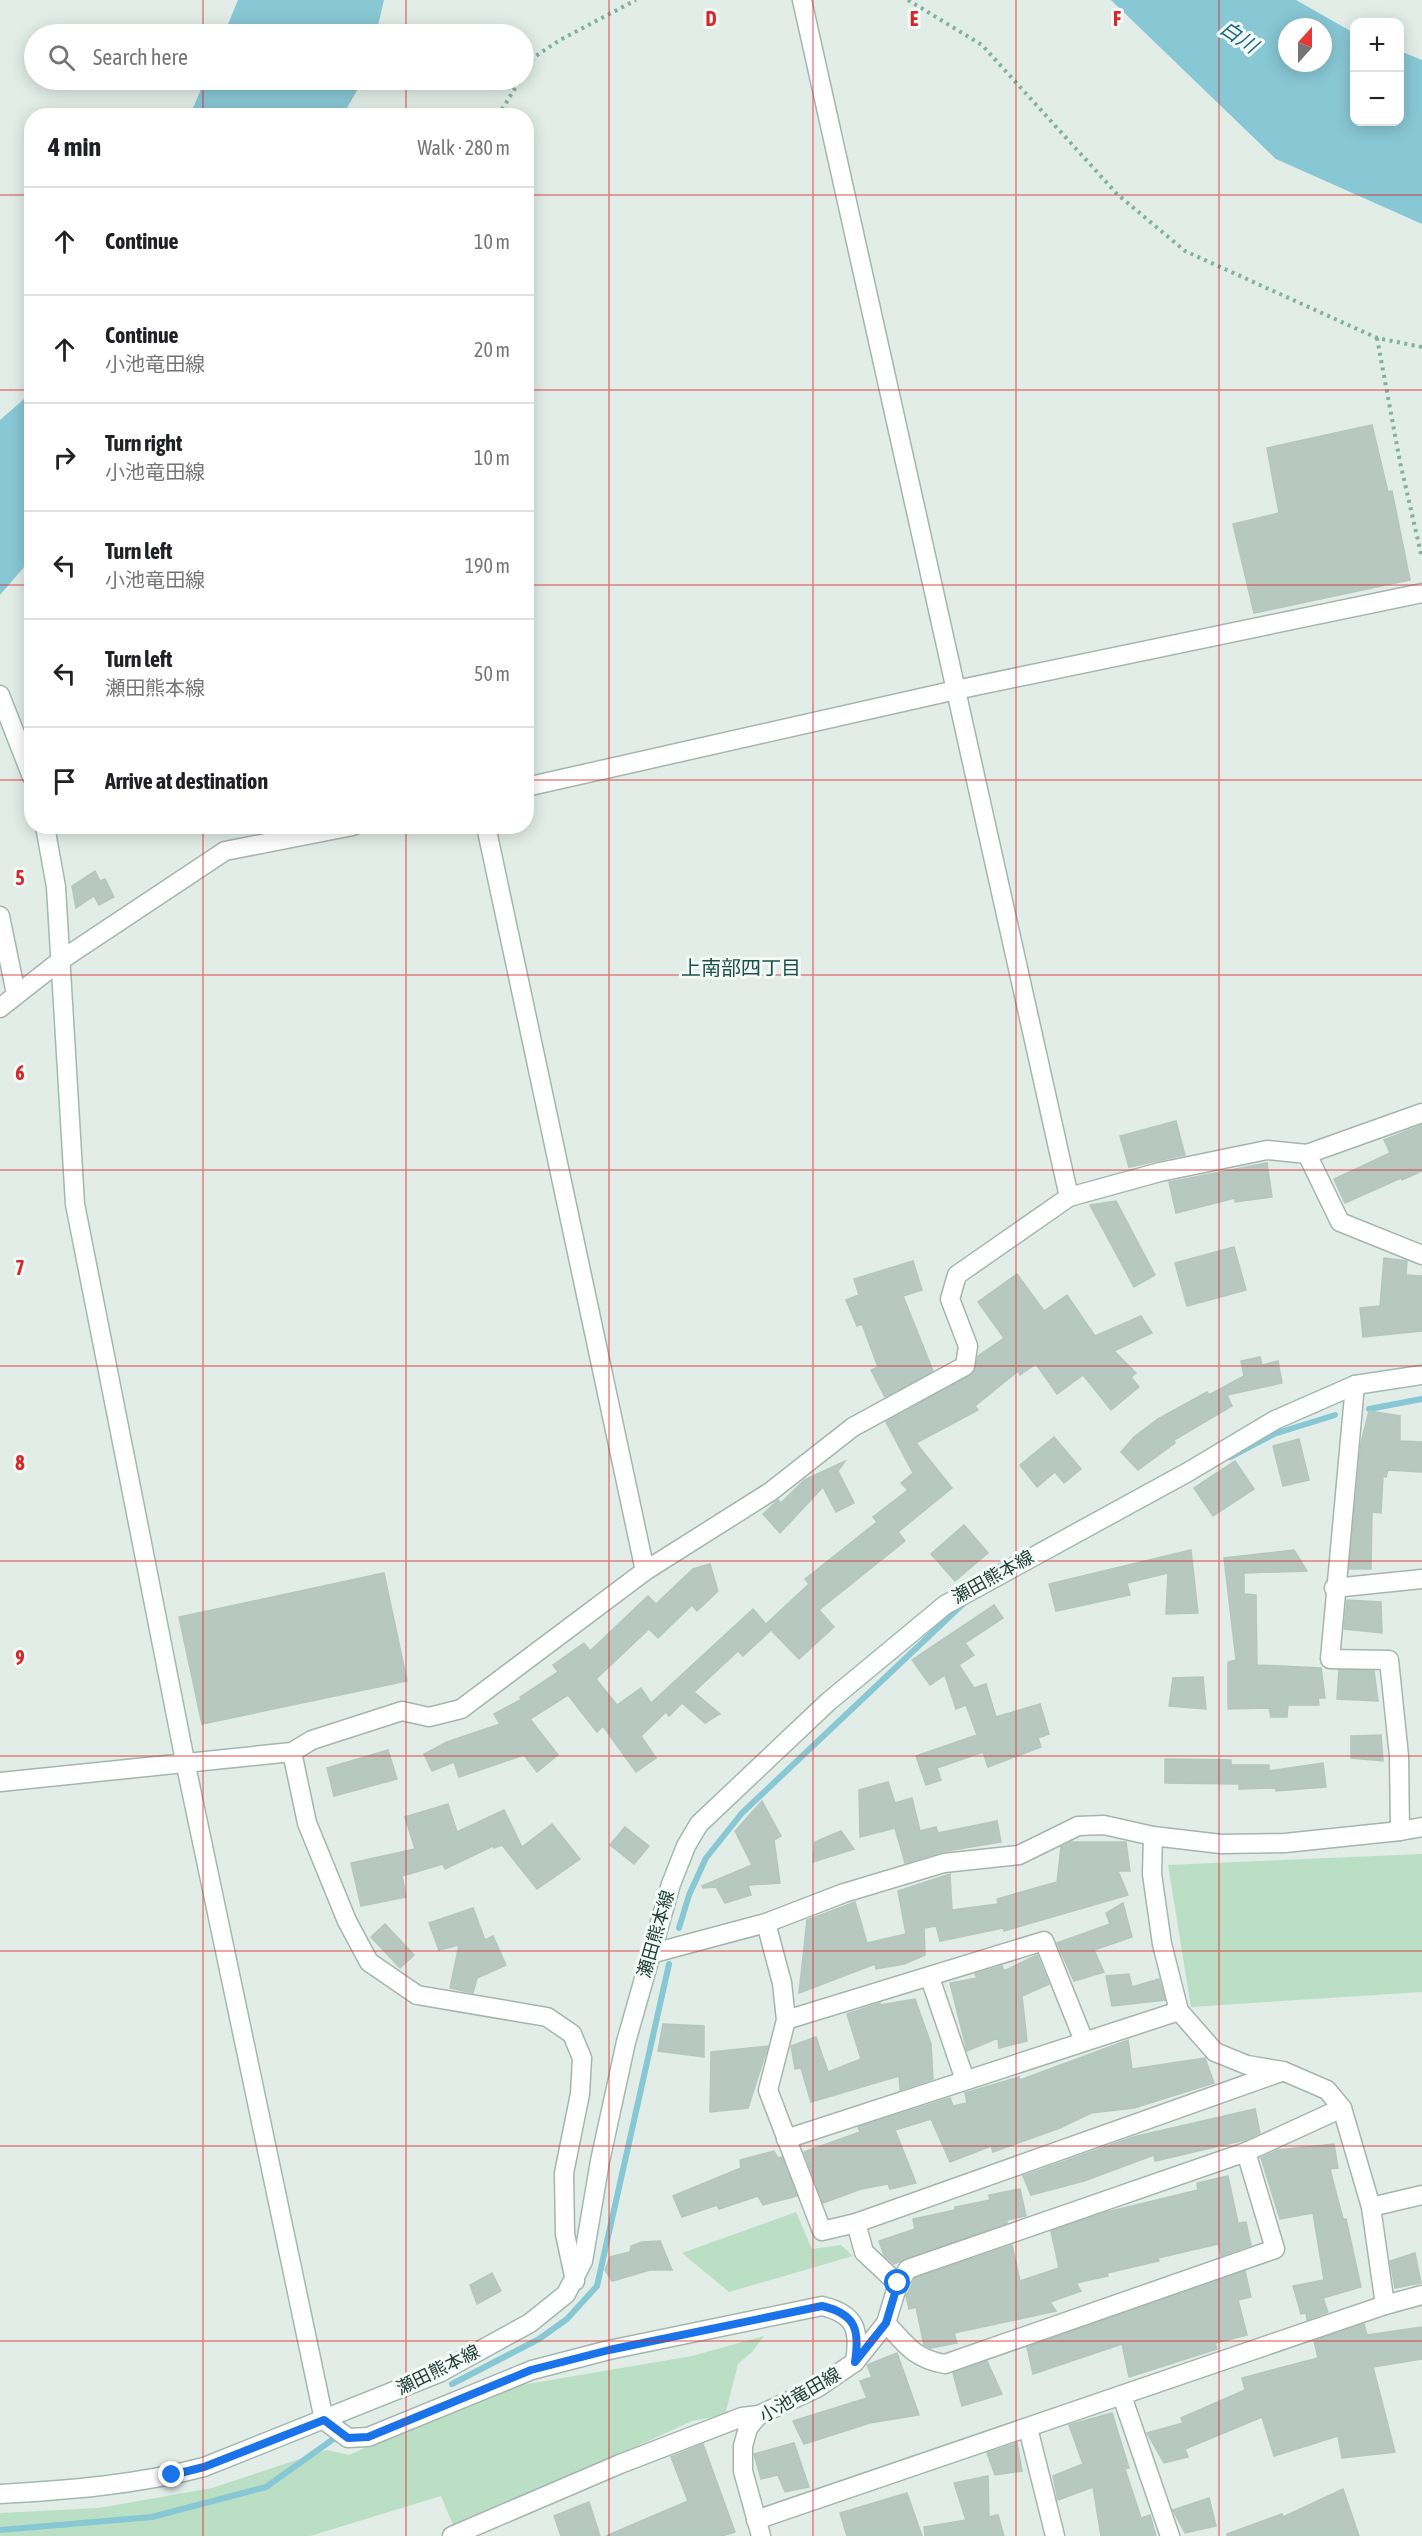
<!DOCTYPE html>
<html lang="en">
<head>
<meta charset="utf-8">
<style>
  :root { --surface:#fff; --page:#f2f2f2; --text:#202124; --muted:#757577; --line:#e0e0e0 }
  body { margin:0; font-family:"Asap Condensed","Noto Sans JP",sans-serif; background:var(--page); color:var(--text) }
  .controls { position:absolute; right:18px; top:18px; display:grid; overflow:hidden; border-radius:12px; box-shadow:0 3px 15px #0003 }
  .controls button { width:54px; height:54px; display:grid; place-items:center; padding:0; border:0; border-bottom:2px solid var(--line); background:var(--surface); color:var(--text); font:30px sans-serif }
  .compass { position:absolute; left:1278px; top:18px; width:54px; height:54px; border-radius:50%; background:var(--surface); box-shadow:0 3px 15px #0003; rotate:21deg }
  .stop { position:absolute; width:18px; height:18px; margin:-14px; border:4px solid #1a73e8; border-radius:50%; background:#fff }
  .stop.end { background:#1a73e8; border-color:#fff; box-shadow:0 2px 6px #0008 }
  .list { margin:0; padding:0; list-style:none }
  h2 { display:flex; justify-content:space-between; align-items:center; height:78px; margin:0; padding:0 24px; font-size:26px }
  h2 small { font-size:20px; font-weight:400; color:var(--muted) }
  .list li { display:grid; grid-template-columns:39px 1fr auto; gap:18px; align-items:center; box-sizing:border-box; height:108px; padding:0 24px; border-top:2px solid var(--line) }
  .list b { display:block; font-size:22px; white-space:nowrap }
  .list p { margin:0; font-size:20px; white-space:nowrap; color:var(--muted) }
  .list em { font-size:20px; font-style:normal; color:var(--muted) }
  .icon { flex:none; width:33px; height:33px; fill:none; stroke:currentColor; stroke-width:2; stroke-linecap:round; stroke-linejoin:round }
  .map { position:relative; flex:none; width:1422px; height:2536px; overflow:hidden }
  .search { position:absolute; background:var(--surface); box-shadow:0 3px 15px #0003; left:24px; top:24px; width:510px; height:66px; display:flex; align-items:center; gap:15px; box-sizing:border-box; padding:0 21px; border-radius:33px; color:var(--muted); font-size:22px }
  .panel { position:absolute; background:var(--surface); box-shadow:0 3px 15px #0003; left:24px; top:108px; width:510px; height:726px; border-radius:24px }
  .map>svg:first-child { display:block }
  .green { fill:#badfc5 }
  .water { fill:#88c7d4; fill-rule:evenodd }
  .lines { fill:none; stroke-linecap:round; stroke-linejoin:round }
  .stream { stroke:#88c7d4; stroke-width:6 }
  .building { fill:#b7c8c1; stroke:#b4c7bf; stroke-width:1.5 }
  .street-casing { stroke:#a4b5af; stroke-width:21 }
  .secondary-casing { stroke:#a0b9b1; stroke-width:21 }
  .path { stroke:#81b1a3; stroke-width:4; stroke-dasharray:3 4.5; stroke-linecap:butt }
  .street { stroke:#fff; stroke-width:18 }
  .secondary { stroke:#fff; stroke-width:18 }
  .route { stroke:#1a73e8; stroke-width:8 }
  .grid { fill:none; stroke:#d62828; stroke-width:1.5; stroke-opacity:0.55 }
  .labels { text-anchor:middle; stroke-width:6; stroke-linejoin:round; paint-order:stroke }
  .street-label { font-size:18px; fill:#213f37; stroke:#f3f9f6 }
  .water-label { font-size:20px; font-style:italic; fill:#196a7d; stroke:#f3f9f6 }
  .neighbourhood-label { font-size:20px; fill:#1c5145; stroke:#f3f9f6 }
  .grid-label { font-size:20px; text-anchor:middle; font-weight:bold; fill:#d62828; stroke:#f3f9f6; stroke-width:6; stroke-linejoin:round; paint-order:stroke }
</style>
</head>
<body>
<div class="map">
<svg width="1422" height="2536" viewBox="0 0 1422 2536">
  <rect width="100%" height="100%" fill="#e2ede8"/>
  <g class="green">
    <path d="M1422 1854V1992L1191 2007 1168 1865Z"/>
    <path d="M796 2212 812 2249 841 2245 853 2256 729 2292 682 2253Z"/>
    <path d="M764 2336 752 2352 738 2364 725 2415 692 2421 455 2530 441 2496 310 2536H0V2513L99 2508 212 2488 327 2450 349 2455 447 2412 521 2385 692 2356Z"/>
  </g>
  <g class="water">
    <path d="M238 0H384L376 34H224Z"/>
    <path d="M1111 0H1296L1354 33V122H1400V51L1422 60V224L1276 159ZM1287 27H1323V63H1287Z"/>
    <path d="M205 80H363L343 115H190Z"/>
    <path d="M31 393V559L0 595V420Z"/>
  </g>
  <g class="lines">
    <g class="stream">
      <path d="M1369 1409 1422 1399"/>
      <path d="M1230 1457 1274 1434 1335 1415"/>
      <path d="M679 1928 689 1895 706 1858 742 1813 964 1603"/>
      <path d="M452 2384 539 2339 567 2319 597 2286 669 1964"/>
      <path d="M0 2530 152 2517 266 2487 332 2440"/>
    </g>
  </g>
  <g class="building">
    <path d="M1372 425 1388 492 1392 491 1410 580 1254 613 1233 524 1279 513 1267 448Z"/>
    <path d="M95 871 100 881 105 879 114 897 99 905 94 896 76 908 72 886Z"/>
    <path d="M1176 1121 1185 1155 1129 1167 1120 1136Z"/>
    <path d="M1422 1125V1171L1402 1180 1401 1178 1345 1203 1334 1179 1390 1153 1384 1140Z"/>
    <path d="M1267 1163 1272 1197 1235 1202V1198L1176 1213 1169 1182Z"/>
    <path d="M1116 1201 1155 1275 1134 1287 1090 1205Z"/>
    <path d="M1234 1247 1246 1290 1187 1306 1175 1263Z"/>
    <path d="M1384 1258 1407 1261 1406 1275 1422 1276V1331L1363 1337 1360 1308 1380 1306Z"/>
    <path d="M913 1261 922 1290 903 1296 933 1371 885 1397 871 1370 878 1367 862 1324 857 1326 846 1300 859 1295 854 1279Z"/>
    <path d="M1017 1274 1044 1311 1067 1295 1095 1336 1141 1316 1152 1333 1114 1351 1136 1373 1131 1377 1139 1387 1111 1410 1083 1375 1057 1394 1036 1364 1020 1375 1018 1371 975 1406 978 1410 916 1443 952 1488 898 1532 905 1541 819 1610 834 1627 799 1659 771 1630 743 1656 738 1651 694 1692 720 1714 705 1723 682 1703 669 1716 666 1712 641 1736 656 1758 636 1772 603 1726 597 1732 568 1695 530 1719 558 1755 537 1772 524 1755 459 1777 454 1762 432 1771 424 1754 447 1742 500 1724 494 1714 522 1699 520 1697 558 1672 553 1665 584 1643 590 1651 648 1596 656 1604 693 1569 710 1564 718 1591 697 1611 692 1605 658 1638 649 1629 596 1679 617 1705 641 1688 651 1703 753 1609 766 1624 809 1584 805 1579 877 1522 873 1517 908 1490 901 1483 913 1473 886 1422 894 1417 898 1421 895 1417 974 1373 978 1356 1004 1338 978 1302Z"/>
    <path d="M1260 1357 1262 1365 1278 1361 1282 1383 1227 1395 1232 1406 1174 1440 1175 1443 1138 1470 1121 1452 1134 1437 1158 1419 1207 1392 1209 1395 1244 1376 1241 1361Z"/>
    <path d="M1369 1411 1400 1416V1441L1422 1442V1472L1388 1470 1386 1477H1383L1381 1513 1372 1512 1371 1569H1349L1361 1443Z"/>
    <path d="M1054 1437 1081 1469 1064 1483 1055 1472 1037 1487 1020 1465Z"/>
    <path d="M1299 1439 1309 1480 1283 1486 1273 1446Z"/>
    <path d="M845 1461 838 1471 854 1503 836 1512 823 1487 780 1533 763 1514 778 1500 781 1503 804 1480Z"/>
    <path d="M1235 1461 1254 1489 1213 1516 1194 1488Z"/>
    <path d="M964 1525 988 1553 955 1581 931 1554Z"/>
    <path d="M1191 1550 1198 1613 1166 1614 1168 1573 1127 1583 1130 1595 1056 1611 1049 1584Z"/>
    <path d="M1294 1550 1307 1571 1244 1573V1594L1256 1595 1257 1665 1321 1668 1325 1698H1318L1319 1705H1288L1287 1717H1271L1269 1708 1228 1709V1662L1236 1660 1224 1558Z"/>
    <path d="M384 1573 407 1681 202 1724 179 1617Z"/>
    <path d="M1347 1600 1381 1602 1382 1633 1344 1629Z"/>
    <path d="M994 1605 1003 1618 965 1643 974 1655 959 1665 974 1688 986 1684 996 1717 1040 1704 1049 1734 1038 1738 1041 1747 988 1767 983 1752 937 1768 941 1780 926 1785 916 1756 977 1735 966 1705 956 1709 945 1675 930 1685 912 1660Z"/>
    <path d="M1339 1670 1374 1671 1378 1701 1337 1699Z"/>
    <path d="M1203 1677 1206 1709 1169 1706 1173 1678Z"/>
    <path d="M1381 1735 1383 1761 1351 1758V1736Z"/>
    <path d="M388 1750 397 1779 334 1796 327 1768Z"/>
    <path d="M1165 1759 1231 1760V1765H1269V1771L1323 1763 1326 1787 1276 1791V1788L1239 1789V1784L1165 1783Z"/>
    <path d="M888 1782 895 1803 912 1798 920 1831 936 1827 938 1833 997 1821 1001 1842 941 1852 905 1863 895 1828 860 1837 859 1790Z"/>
    <path d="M762 1801 781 1836 774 1840 780 1883 748 1885 751 1895 725 1903 716 1887 703 1888 702 1886 752 1865 735 1831Z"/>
    <path d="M448 1804 457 1832 504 1810 522 1847 552 1824 580 1859 537 1889 502 1845 494 1848 493 1846 445 1869 443 1864 402 1876 406 1897 361 1906 351 1863 415 1849 405 1817Z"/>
    <path d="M625 1827 649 1846 634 1864 610 1845Z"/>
    <path d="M841 1831 854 1849 813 1862 815 1842Z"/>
    <path d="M1071 1842H1126L1130 1871H1118L1128 1895 1004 1931 1003 1928 940 1941 936 1926 924 1928 925 1955 904 1964 876 1969 875 1964 799 1993 807 1920 855 1902 867 1943 906 1934 898 1891 950 1874 952 1910 998 1904 997 1899 1057 1882 1061 1847Z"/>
    <path d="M1123 1903 1132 1937 1094 1950 1104 1972 1074 1981 1057 1943 1110 1924 1106 1913Z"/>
    <path d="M473 1908 485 1940 493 1936 506 1965 477 1978 473 1993 450 1988 459 1945 439 1950 429 1923Z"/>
    <path d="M385 1924 414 1955 400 1968 371 1937Z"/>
    <path d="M1037 1955 1049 1984 1022 1996 1027 2041 999 2048 998 2038 967 2051 950 1983 977 1978 975 1974 1002 1966 1004 1971Z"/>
    <path d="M1129 1974 1132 1987 1159 1979 1165 2000 1112 2006 1106 1976Z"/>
    <path d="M915 1999 931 2044 933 2079 900 2090 899 2076 811 2102 801 2068 795 2069 791 2046 816 2037 828 2072 861 2059 847 2014 880 2003V2005Z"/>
    <path d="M663 2024 704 2026V2057L658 2051Z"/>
    <path d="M1128 2040 1132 2069 1205 2058 1214 2083 1134 2108 1091 2113 1060 2128 993 2152 991 2146 950 2162 931 2119 895 2130 916 2183 890 2189 888 2184 861 2189 823 2203 804 2152 860 2132 858 2127 950 2098 953 2106 967 2103 965 2093 1019 2077 1020 2080Z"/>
    <path d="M768 2046 748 2108 710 2112 711 2052Z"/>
    <path d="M1255 2109 1260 2133 1245 2140 1155 2161 1154 2155 1084 2181 1031 2195 1023 2176 1133 2137Z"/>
    <path d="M1334 2144 1338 2168 1330 2169 1343 2219H1346L1361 2287 1323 2298 1328 2312 1307 2320 1306 2313 1301 2314 1293 2286 1324 2280 1313 2213 1280 2219 1261 2158 1278 2150Z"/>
    <path d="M774 2151 778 2158 782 2157 797 2196 763 2205 758 2196 719 2209 717 2205 682 2217 673 2196 741 2168 740 2160Z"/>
    <path d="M1228 2176 1238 2223 1246 2222 1251 2245 1221 2256 1218 2244 1158 2258 1159 2261 1107 2273 1108 2276 1076 2283 1081 2291 1050 2302 1056 2311 954 2333 957 2343 931 2348 924 2345 916 2307 909 2309 906 2296 915 2278 1012 2245 1020 2281 1059 2268 1051 2231 1107 2212 1198 2190 1197 2183Z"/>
    <path d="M1020 2189 1026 2216 1007 2220V2223L894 2264 884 2255 879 2241 915 2229 913 2219 955 2210V2207L990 2200 989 2195Z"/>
    <path d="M660 2241 672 2270H650L612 2281 605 2270 610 2257 630 2252 631 2246 642 2242Z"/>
    <path d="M1415 2253 1421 2283 1395 2288 1390 2261Z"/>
    <path d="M1245 2271 1251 2297 1238 2300 1247 2335 1215 2343 1217 2349 1129 2377 1122 2344 1033 2374 1027 2347Z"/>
    <path d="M492 2273 501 2291 477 2304 470 2285Z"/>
    <path d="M1364 2324 1367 2335 1422 2327V2359L1373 2367 1395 2452 1342 2458 1338 2436 1274 2456 1262 2417 1185 2449 1188 2457 1164 2463 1147 2433 1183 2423 1181 2418 1245 2390 1242 2378 1318 2358 1314 2341Z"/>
    <path d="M897 2353 919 2415 870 2423 804 2444 793 2421 867 2398 860 2381 872 2377 867 2365Z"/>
    <path d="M987 2361 1002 2394 962 2406 953 2373Z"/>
    <path d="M1112 2413 1129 2468 1125 2469 1141 2518 1150 2515 1156 2536H1101L1093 2487 1058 2500 1053 2476 1083 2464 1069 2425Z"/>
    <path d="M794 2443 809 2487 785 2492 778 2475 761 2479 754 2454Z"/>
    <path d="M1017 2443 1022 2471 995 2475 987 2453Z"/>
    <path d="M703 2444 735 2532 722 2536H606L688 2501 671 2457Z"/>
    <path d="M988 2476 989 2517 998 2515 1004 2536H925L924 2527 966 2520 954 2483Z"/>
    <path d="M1343 2489 1359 2536H1227V2534L1282 2514 1283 2517Z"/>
    <path d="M907 2493 922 2536H847L840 2513Z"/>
    <path d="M1209 2498 1216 2526 1185 2533 1173 2510Z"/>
    <path d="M589 2502 600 2536H561L554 2516Z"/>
  </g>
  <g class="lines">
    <g class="street-casing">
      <g id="street">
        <path d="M802 0 1069 1197"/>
        <path d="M526 787 956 690 1422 593"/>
        <path d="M486 826 645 1571"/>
        <path d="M0 916 16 994"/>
        <path d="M0 1008 61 960 225 851 353 826"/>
        <path d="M1307 1154 1340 1222 1422 1255"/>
        <path d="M1334 1588 1422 1579"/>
        <path d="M292 1752 307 1823 347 1921 369 1962 417 1995 547 2017 572 2034 582 2058 580 2094 564 2173 565 2234 575 2281"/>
        <path d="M0 1782 292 1752 312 1740 402 1711 429 1717 461 1709 645 1571 770 1492 853 1427 965 1366 968 1346 950 1299 957 1275 1069 1197 1160 1172 1267 1150 1307 1154 1422 1113"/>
        <path d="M1400 1831 1422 1827"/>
        <path d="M1153 1836 1152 1874 1162 1944 1179 2011 1215 2052 1247 2065 1283 2071 1327 2090 1342 2108 1371 2207 1385 2305"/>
        <path d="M766 1923 782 1983 786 2020 768 2090 822 2231 856 2223 864 2252 898 2284"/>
        <path d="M650 1954 766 1923 844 1893 944 1863 1019 1855 1078 1826 1104 1825 1153 1836 1221 1844 1285 1843 1400 1831 1399 1756 1389 1660 1330 1659 1355 1385"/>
        <path d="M930 1978 965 2080"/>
        <path d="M786 2020 1044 1941 1084 2041"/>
        <path d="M786 2139 1179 2011"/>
        <path d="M1371 2207 1422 2195"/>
        <path d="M856 2223 1281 2072"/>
        <path d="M886 2323C906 2345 915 2359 945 2364L1275 2249 1246 2152"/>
        <path d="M1122 2396 1170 2536"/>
        <path d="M324 2420 348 2438 368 2437 532 2370 609 2350 822 2306C856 2314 860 2330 855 2362"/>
        <path d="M1028 2428 1055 2536"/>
        <path d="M756 2520 1385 2305 1422 2295"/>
        <path d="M452 2536 620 2464 742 2417 759 2415"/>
        <path d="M761 2536 743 2471V2446L748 2428 759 2415 817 2388 855 2362 886 2323 898 2284 908 2269 1246 2152 1342 2108"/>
      </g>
    </g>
    <g class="secondary-casing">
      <g id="secondary">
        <path d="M0 695 32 777"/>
        <path d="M45 826 56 887 75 1204 185 1761 324 2420"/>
        <path d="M0 2494C69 2490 136 2485 204 2467L439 2373 530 2323 566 2294 583 2261 600 2161 626 2042 671 1884 686 1846 699 1824 828 1702 945 1605 1188 1472 1275 1420 1355 1385 1422 1375"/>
      </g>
    </g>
    <g class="path">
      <path d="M908 0 982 45 1117 194 1185 251 1377 338 1422 347"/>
      <path d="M524 74 534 57 560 40 636 0"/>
      <path d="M498 116 520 80"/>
      <path d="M1377 338 1400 462 1422 558"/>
    </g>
    <use href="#street" class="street"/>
    <use href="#secondary" class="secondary"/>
  </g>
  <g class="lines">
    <path class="route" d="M172 2475 204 2467 324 2420 348 2438 368 2437 531 2370 609 2350 822 2306C856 2314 860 2330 855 2362L886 2323 898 2283"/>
  </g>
  <path class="grid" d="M203 0V34M406 0V34M609 0V2536M813 0V2536M1016 0V2536M1219 0V2536M203 80V116M406 80V116M0 195H32M526 195H1422M0 390H32M526 390H1422M0 585H32M526 585H1422M0 780H32M526 780H1422M203 826V2536M406 826V2536M0 975H1422M0 1170H1422M0 1366H1422M0 1561H1422M0 1756H1422M0 1951H1422M0 2146H1422M0 2341H1422"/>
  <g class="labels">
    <g class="street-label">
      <text transform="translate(993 1577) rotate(-29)" y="6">瀬田熊本線</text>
      <text transform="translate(656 1934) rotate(-74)" y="6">瀬田熊本線</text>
      <text transform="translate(438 2370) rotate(-26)" y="6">瀬田熊本線</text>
      <text transform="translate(800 2395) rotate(-30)" y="6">小池竜田線</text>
    </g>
    <g class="water-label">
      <text transform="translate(1239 37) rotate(34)" y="7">白川</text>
    </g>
    <g class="neighbourhood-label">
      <text x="741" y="975">上南部四丁目</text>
    </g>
  </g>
  <g class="grid-label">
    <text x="711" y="26">D</text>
    <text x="914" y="26">E</text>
    <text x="1117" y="26">F</text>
    <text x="20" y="885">5</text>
    <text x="20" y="1080">6</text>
    <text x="20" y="1275">7</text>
    <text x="20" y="1470">8</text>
    <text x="20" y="1665">9</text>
  </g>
</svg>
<div class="controls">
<button>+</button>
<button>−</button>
</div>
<svg class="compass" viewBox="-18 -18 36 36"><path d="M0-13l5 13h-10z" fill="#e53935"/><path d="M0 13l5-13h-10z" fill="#757577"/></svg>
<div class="stop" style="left:898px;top:2283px"></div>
<div class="stop end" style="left:172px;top:2475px"></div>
<div class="search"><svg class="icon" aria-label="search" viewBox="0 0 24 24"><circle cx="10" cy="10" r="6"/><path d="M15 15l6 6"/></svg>Search here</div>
<section class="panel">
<h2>4 min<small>Walk · 280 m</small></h2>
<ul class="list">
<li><svg class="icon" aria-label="ahead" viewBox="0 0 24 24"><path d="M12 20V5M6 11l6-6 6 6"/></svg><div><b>Continue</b></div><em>10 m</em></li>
<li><svg class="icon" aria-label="ahead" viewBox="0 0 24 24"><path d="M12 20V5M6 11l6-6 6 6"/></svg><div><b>Continue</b><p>小池竜田線</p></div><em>20 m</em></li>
<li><svg class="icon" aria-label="right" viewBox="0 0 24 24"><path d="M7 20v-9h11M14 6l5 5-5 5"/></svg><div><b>Turn right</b><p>小池竜田線</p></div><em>10 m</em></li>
<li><svg class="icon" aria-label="left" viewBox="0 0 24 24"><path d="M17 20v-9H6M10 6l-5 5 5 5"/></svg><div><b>Turn left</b><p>小池竜田線</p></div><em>190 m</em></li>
<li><svg class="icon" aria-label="left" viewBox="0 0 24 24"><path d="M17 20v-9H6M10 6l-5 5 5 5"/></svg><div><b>Turn left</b><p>瀬田熊本線</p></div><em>50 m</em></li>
<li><svg class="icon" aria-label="arrive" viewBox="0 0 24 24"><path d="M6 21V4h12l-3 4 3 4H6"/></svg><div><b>Arrive at destination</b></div></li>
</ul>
</section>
</div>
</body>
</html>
